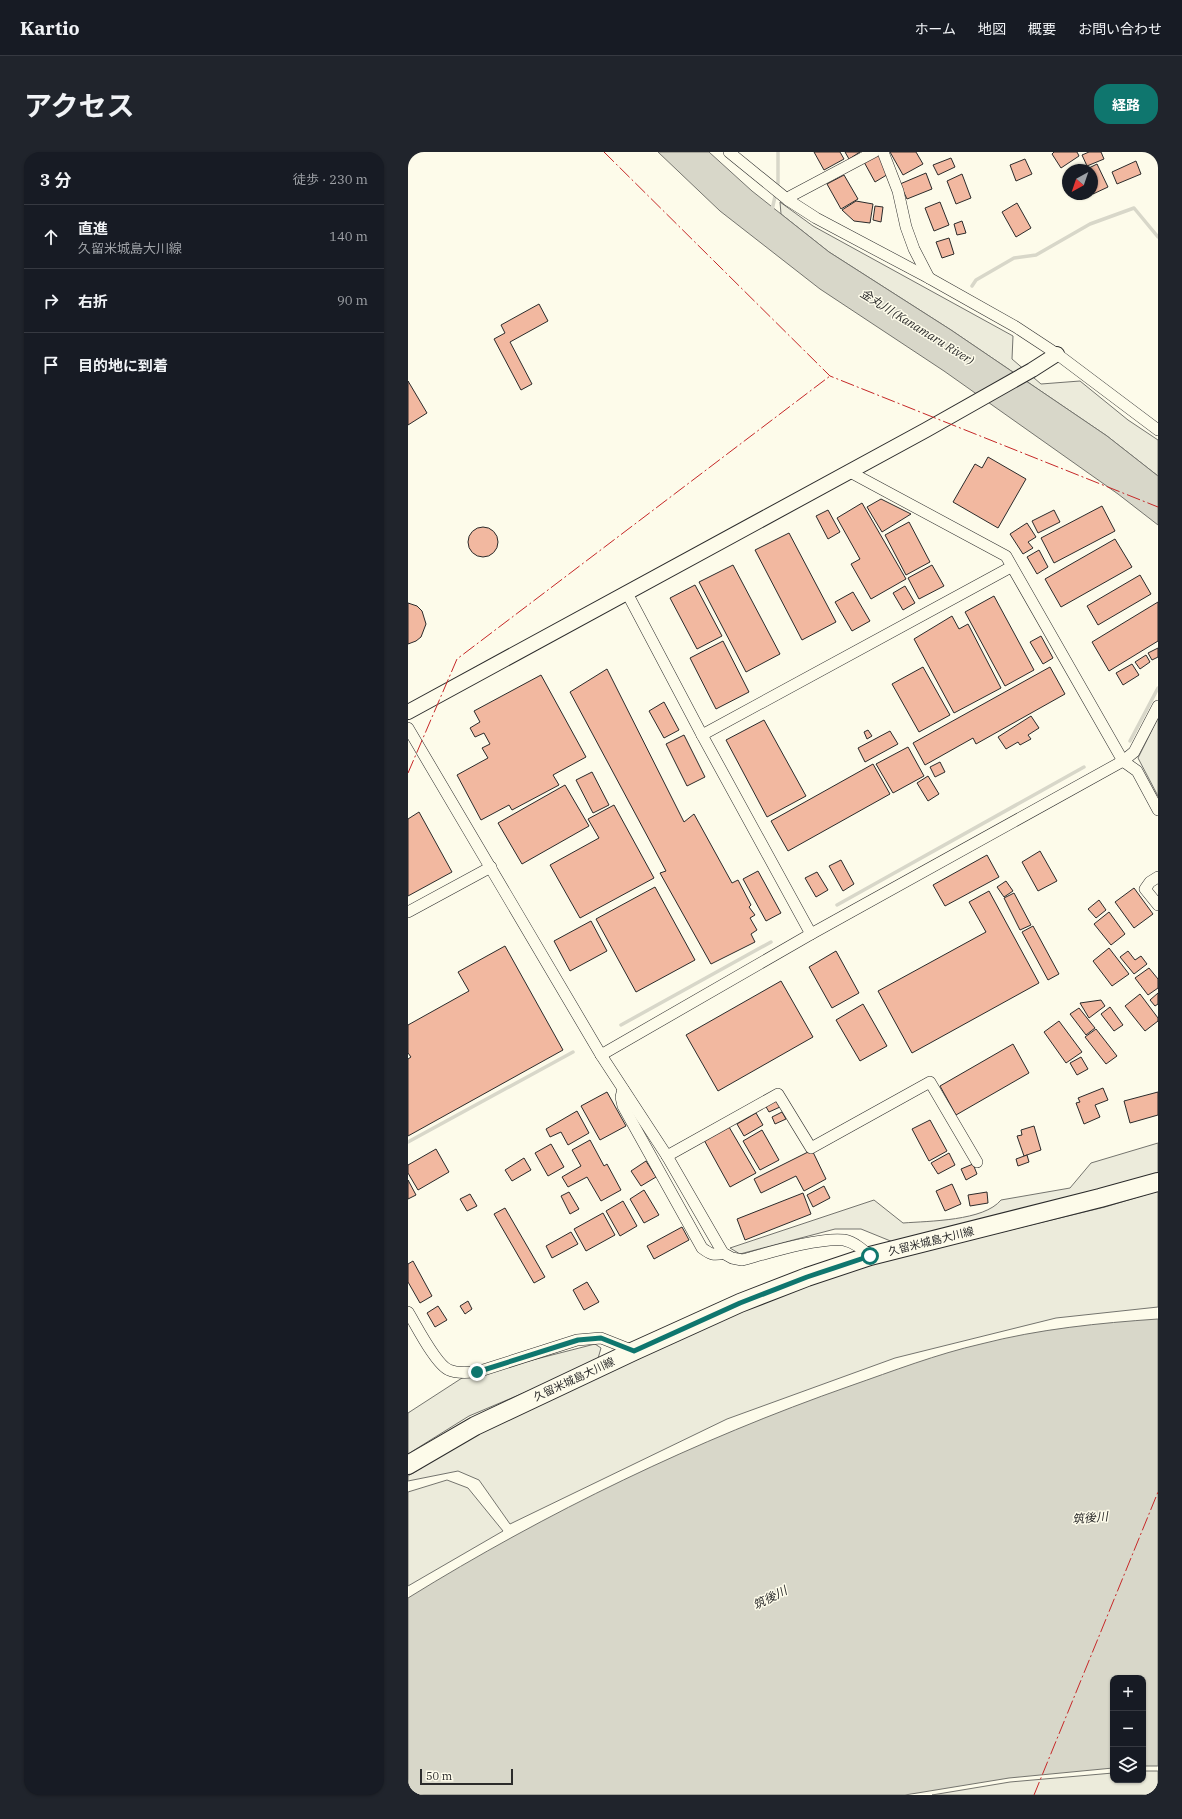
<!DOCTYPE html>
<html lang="ja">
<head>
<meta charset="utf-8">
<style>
  :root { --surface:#171b24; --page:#20242c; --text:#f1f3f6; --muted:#9ea1a6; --line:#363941; --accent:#0f766e }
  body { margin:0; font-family:"IBM Plex Serif","Noto Sans JP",serif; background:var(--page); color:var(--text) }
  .controls { position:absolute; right:12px; bottom:12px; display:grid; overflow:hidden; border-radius:8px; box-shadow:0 1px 3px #0004 }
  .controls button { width:36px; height:36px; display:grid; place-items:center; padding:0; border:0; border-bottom:1px solid var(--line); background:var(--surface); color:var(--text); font:20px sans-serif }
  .compass { position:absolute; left:654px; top:12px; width:36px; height:36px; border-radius:50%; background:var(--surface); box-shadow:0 1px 3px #0004; rotate:220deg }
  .scale { position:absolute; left:12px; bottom:10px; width:93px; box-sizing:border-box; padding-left:4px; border:2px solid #2b2b2b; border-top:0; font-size:11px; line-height:14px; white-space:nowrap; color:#2b2b2b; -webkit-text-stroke:3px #fdfbea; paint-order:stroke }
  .stop { position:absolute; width:12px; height:12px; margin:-9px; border:3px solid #0f766e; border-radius:50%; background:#fff }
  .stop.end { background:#0f766e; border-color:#fff; box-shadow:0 1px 4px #0008 }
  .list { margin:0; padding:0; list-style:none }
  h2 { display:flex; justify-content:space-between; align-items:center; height:52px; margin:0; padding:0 16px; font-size:17px }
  h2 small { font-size:13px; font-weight:400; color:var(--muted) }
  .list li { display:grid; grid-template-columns:26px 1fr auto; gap:12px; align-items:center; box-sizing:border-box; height:64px; padding:0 16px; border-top:1px solid var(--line) }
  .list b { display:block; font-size:15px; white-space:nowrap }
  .list p { margin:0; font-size:13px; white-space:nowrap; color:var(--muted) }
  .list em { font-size:13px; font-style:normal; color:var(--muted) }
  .icon { flex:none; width:22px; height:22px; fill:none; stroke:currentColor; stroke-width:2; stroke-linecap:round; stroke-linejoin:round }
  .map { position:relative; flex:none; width:750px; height:1643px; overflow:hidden; border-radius:16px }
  header { display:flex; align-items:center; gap:24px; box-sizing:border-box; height:56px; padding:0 20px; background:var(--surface); border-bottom:1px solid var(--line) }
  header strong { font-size:19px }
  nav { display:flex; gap:22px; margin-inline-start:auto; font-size:14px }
  .intro { display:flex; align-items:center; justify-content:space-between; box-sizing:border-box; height:96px; padding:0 24px }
  h1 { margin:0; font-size:28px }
  .button { padding:10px 18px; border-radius:16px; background:var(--accent); color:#fff; font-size:14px; font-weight:700 }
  main { display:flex; gap:24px; padding:0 24px }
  aside { flex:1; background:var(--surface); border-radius:16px; box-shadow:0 1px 3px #0004 }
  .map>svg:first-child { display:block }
  .green { fill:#ecebdb; stroke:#74746e }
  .water { fill:#d8d7c9; stroke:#74746e }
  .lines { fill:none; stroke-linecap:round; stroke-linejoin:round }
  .stream { stroke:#d8d7c9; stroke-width:3.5 }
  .building { fill:#f2b8a0; stroke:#2b2b2b }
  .minor-casing { stroke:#2b2b2b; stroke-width:12 }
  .tertiary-casing { stroke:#2b2b2b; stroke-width:16 }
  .primary-casing { stroke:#2b2b2b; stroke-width:20 }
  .minor { stroke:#fdfbea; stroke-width:11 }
  .tertiary { stroke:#fdfbea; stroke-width:14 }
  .primary { stroke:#fdfbea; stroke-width:18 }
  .power { stroke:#c62828; stroke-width:1; stroke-dasharray:14 3 2 3; stroke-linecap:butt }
  .route { stroke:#0f766e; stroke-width:5 }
  .labels { text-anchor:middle; stroke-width:3; stroke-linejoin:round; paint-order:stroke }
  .street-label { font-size:11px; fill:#2b2b2b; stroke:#fdfbea }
  .water-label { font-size:12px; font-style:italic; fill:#2b2b2b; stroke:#fdfbea }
</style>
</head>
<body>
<header>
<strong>Kartio</strong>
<nav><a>ホーム</a><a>地図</a><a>概要</a><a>お問い合わせ</a></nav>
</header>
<div class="intro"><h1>アクセス</h1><a class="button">経路</a></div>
<main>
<aside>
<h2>3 分<small>徒歩 · 230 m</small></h2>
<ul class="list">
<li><svg class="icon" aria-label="ahead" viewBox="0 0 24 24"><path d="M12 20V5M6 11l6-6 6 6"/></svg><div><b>直進</b><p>久留米城島大川線</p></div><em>140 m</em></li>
<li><svg class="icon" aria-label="right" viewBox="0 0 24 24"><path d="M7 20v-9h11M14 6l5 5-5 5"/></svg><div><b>右折</b></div><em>90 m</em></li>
<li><svg class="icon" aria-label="arrive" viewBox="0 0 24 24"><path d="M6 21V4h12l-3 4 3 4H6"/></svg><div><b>目的地に到着</b></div></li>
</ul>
</aside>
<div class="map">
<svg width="750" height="1643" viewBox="0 0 750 1643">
  <rect width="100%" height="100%" fill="#fdfbea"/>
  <g class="green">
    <path d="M372 50 405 74 605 184 604 207 633 232 672 229 720 268 750 288V324L699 284 543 178 421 100 373 62Z"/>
    <path d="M750 566V644L730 606Z"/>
    <path d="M750 991V1022L485 1090 453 1077H427L332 1102 322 1096 466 1048 495 1071C521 1069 576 1069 593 1048L662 1036 683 1011Z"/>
    <path d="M750 1039V1155L648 1166 487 1206 319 1267 102 1372 71 1328 50 1319 0 1329V1324L75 1278 337 1157 445 1116 697 1055Z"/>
    <path d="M187 1192 193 1196 189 1210 61 1264 0 1302V1261L54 1226Z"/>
    <path d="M39 1328 60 1336 95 1379 0 1434V1340Z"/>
    <path d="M735 1619H750V1643H524L602 1630 705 1621V1628H735Z"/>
  </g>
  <g class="water">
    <path d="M250 0H301L344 39 421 100 543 178 699 284 750 324V373L710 342 536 219 412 137 312 59Z"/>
    <path d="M750 1167V1614H735V1526H705V1616L601 1626 497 1643H0V1446C139 1360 288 1288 442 1234 485 1219 529 1202 573 1192 631 1177 691 1171 750 1167Z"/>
  </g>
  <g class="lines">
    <g class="stream">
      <path d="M364 58 370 31V0"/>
      <path d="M564 134 568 128 606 106 628 103 682 72 726 56 750 85"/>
      <path d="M722 589 750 536"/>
      <path d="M429 753 676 615"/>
      <path d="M213 873 363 790"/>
      <path d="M0 990 165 900"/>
    </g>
  </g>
  <g class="building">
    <path d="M406 0H432L436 7 416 18Z"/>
    <path d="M437 0H452L441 7Z"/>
    <path d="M482 0H508L515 12 495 23Z"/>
    <path d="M646 0H669L671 4 653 16 644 2Z"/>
    <path d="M681 0H693L696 7 679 14 674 3Z"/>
    <path d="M471 2 482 21 467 30 456 10Z"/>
    <path d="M543 6 547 15 530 23 525 13Z"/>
    <path d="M617 7 624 22 608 29 602 13Z"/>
    <path d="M728 9 733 22 709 32 704 20Z"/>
    <path d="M689 12 700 35 685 42 684 18H677Z"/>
    <path d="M518 21 524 37 499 47 492 32Z"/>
    <path d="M554 22 563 46 548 52 539 29Z"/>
    <path d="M436 23 450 47 433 57 419 32Z"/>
    <path d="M448 49 465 52 462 71 446 69 434 58Z"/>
    <path d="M532 50 541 73 526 79 517 56Z"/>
    <path d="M609 51 623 76 608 85 594 60Z"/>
    <path d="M467 54 475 55 473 70 465 68Z"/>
    <path d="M554 69 558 81 549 83 546 72Z"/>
    <path d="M541 86 546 102 534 106 528 90Z"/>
    <path d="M131 152 140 169 102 190 124 232 113 238 86 187 97 181 93 173Z"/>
    <path d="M0 229 19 261 0 273Z"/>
    <path d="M580 305 618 327 590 376 545 350 567 312 574 316Z"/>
    <path d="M473 347 503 362 474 380 459 355Z"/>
    <path d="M454 351 498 427 463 447 443 412 452 407 429 366Z"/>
    <path d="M694 354 707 379 646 411 633 386Z"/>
    <path d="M420 358 432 380 420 387 408 364Z"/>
    <path d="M646 358 652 370 630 381 624 369Z"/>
    <path d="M501 370 522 410 498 423 477 383Z"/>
    <path d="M619 371 628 385 620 390 625 396 615 402 602 382Z"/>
    <circle cx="75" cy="390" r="15"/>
    <path d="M381 381 428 470 394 488 347 398Z"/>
    <path d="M707 387 724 415 653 455 637 427Z"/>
    <path d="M631 398 640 415 629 422 619 405Z"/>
    <path d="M325 413 372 502 338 520 291 430Z"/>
    <path d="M524 413 536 434 511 447 500 426Z"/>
    <path d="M732 423 743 442 690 473 679 454Z"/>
    <path d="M287 433 314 484 289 497 262 446Z"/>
    <path d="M497 434 507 451 495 458 485 441Z"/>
    <path d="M445 440 462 469 444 479 427 450Z"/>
    <path d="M586 444 626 518 597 534 557 460Z"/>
    <path d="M750 450V489L701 519 684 490Z"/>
    <path d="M0 451 9 454 14 459 18 472 13 485 8 489 0 492Z"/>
    <path d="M544 464 551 477 560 472 593 536 546 561 506 487Z"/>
    <path d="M633 484 645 506 635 512 622 490Z"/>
    <path d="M315 489 341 540 308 557 282 506Z"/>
    <path d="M750 496V505L744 508 740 501Z"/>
    <path d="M738 503 742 510 732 517 727 510Z"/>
    <path d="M724 512 731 523 715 533 708 521Z"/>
    <path d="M515 515 542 563 511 580 484 532Z"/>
    <path d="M642 515 657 542 568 592 565 586 517 613 505 591Z"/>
    <path d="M199 517 276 670 286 662 324 731 330 728 343 753 341 755 347 763 342 766 349 778 343 782 347 790 303 812 252 721 258 719 162 540Z"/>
    <path d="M133 523 178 605 145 623 151 633 104 658 101 653 73 668 49 623 80 606 74 596 82 592 76 581 67 585 62 576 72 570 66 559Z"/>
    <path d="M256 550 271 578 256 586 241 559Z"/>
    <path d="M623 564 631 576 620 583 623 587 612 593 610 590 598 597 590 585Z"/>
    <path d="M356 568 398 644 359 665 318 588Z"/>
    <path d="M460 578 464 584 459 587 456 580Z"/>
    <path d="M482 579 490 592 457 610 450 596Z"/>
    <path d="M276 583 297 625 279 634 258 592Z"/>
    <path d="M500 595 516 624 485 641 468 612Z"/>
    <path d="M532 610 537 620 527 625 522 615Z"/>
    <path d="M465 612 482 642 380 699 363 669Z"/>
    <path d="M184 620 201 653 185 661 168 628Z"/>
    <path d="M520 624 531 642 520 649 509 631Z"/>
    <path d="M157 633 181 674 114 712 90 671Z"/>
    <path d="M206 653 246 726 172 766 142 713 191 686 180 667Z"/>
    <path d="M11 660 44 720 0 744V667Z"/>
    <path d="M632 699 649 729 630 739 614 710Z"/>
    <path d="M579 703 591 725 537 754 525 733Z"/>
    <path d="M433 708 446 732 435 739 421 714Z"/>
    <path d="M350 719 373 761 358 769 335 727Z"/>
    <path d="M409 720 420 738 408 745 397 726Z"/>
    <path d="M598 729 605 739 596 745 589 735Z"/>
    <path d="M247 735 287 808 228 840 188 767Z"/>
    <path d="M726 736 745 762 726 776 707 750Z"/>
    <path d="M581 739 631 831 504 901 470 839 578 780 561 750Z"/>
    <path d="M606 741 623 773 612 778 596 746Z"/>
    <path d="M691 748 698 758 688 766 680 757Z"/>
    <path d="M701 760 717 782 703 793 686 772Z"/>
    <path d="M183 769 199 799 162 819 146 789Z"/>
    <path d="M625 774 651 822 640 828 614 780Z"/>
    <path d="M97 794 155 898 0 984V907L3 905 0 901V873L61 839 50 820Z"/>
    <path d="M701 796 721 822 704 834 685 809Z"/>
    <path d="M428 799 451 841 424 856 401 815Z"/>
    <path d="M720 799 727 808 733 804 739 812 726 822 712 805Z"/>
    <path d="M741 816 750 827V836L740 843 727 826Z"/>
    <path d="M373 829 405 885 310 939 278 883Z"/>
    <path d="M750 841V852L747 854 742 848Z"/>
    <path d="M732 842 750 866V869L737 879 717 854Z"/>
    <path d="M693 848 697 854 681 866 672 851Z"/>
    <path d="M455 852 479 894 452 909 428 868Z"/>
    <path d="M702 855 715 873 706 879 693 862Z"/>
    <path d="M671 856 687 876 678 883 662 862Z"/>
    <path d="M651 869 674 900 658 911 636 880Z"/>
    <path d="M688 877 709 904 698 912 677 885Z"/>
    <path d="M605 892 621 921 548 963 532 934Z"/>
    <path d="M673 905 680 917 669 923 662 911Z"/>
    <path d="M695 936 700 948 687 953 692 965 676 972 668 951 672 950 670 946Z"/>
    <path d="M199 940 218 974 192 988 173 954Z"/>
    <path d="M750 940V963L722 971 716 949Z"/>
    <path d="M368 948 372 955 361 960 357 953Z"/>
    <path d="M169 959 181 981 160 993 153 980 142 985 138 977Z"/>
    <path d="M374 960 378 967 367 972 364 965Z"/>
    <path d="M348 961 355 973 336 984 329 972Z"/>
    <path d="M522 968 539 999 521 1009 504 977Z"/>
    <path d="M626 974 633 998 616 1004 609 984 614 983 613 978Z"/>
    <path d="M321 975 348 1021 322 1035 296 988Z"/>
    <path d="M354 978 371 1008 352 1018 335 989Z"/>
    <path d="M182 988 196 1014 199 1012 213 1038 193 1049 179 1025 160 1035 154 1025 173 1014 164 998Z"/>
    <path d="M143 992 156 1015 140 1024 127 1001Z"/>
    <path d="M28 997 41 1020 10 1038 0 1021V1013Z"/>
    <path d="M404 998 418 1027 396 1039 388 1024 353 1041 346 1027Z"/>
    <path d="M541 1001 547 1013 530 1022 523 1011Z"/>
    <path d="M619 1003 621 1010 610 1014 608 1007Z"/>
    <path d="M116 1006 123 1018 104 1029 97 1018Z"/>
    <path d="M238 1009 248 1025 233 1034 223 1019Z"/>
    <path d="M565 1012 569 1022 558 1028 553 1017Z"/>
    <path d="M0 1028 8 1043 0 1047Z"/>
    <path d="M544 1032 553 1052 537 1059 528 1039Z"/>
    <path d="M416 1034 422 1046 405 1055 399 1043Z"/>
    <path d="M236 1038 251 1063 236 1071 222 1047Z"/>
    <path d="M161 1040 171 1057 162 1062 153 1044Z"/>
    <path d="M579 1040 580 1051 562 1054 560 1043Z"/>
    <path d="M395 1041 403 1062 337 1088 329 1067Z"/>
    <path d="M62 1042 69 1054 59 1059 52 1047Z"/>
    <path d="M215 1049 229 1074 212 1084 198 1059Z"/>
    <path d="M97 1056 137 1125 126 1131 86 1062Z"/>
    <path d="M195 1061 207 1083 178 1099 166 1077Z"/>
    <path d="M274 1075 281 1088 246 1107 239 1094Z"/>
    <path d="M163 1080 170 1092 144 1106 138 1094Z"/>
    <path d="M5 1109 24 1144 12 1151 0 1130V1112Z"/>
    <path d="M179 1130 191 1150 176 1158 165 1138Z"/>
    <path d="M60 1149 64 1157 57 1162 52 1154Z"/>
    <path d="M30 1154 39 1168 27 1175 19 1161Z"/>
  </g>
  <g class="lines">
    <g class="minor-casing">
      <g id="minor">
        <path d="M321 0 380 48 408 66 521 126 608 175 649 202 750 278"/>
        <path d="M475 0 490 39 498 75 506 97 521 126"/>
        <path d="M380 48 383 44 466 0"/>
        <path d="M219 441 294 583 403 782"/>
        <path d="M750 554 726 600 715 609 729 619 750 658"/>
        <path d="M0 576 193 903 259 1004 315 1101 324 1106 334 1108C360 1101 411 1085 436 1088 446 1090 454 1097 462 1104"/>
        <path d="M294 583 603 415"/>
        <path d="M750 725 742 730 737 737 750 753"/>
        <path d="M0 760 83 715"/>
        <path d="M193 903 403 782 715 609 598 404 442 320"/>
        <path d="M215 937 213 945 215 954 294 1096C302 1102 306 1104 315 1101"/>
        <path d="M259 1004 370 942 403 996 522 930 569 1010"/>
        <path d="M0 1160C8 1173 28 1213 41 1218 50 1222 59 1220 69 1220L169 1188 193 1186 226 1199"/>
      </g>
    </g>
    <g class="tertiary-casing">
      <path id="tertiary" d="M0 560 518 278 624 218 649 202"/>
    </g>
    <g class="primary-casing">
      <path id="primary" d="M0 1313 67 1274 226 1199 332 1151 399 1125 462 1104 692 1046 750 1030"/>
    </g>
    <use href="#minor" class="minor"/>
    <use href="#tertiary" class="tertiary"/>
    <use href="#primary" class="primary"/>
    <g class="power">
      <path d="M196 0 422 224 750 355"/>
      <path d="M0 621 49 507 422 224"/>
      <path d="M626 1643 750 1340"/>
    </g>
  </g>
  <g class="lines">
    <path class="route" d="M69 1220 170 1188 193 1186 226 1199 332 1151 399 1125 462 1104"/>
  </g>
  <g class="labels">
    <g class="street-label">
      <text transform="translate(523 1089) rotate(-14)" y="4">久留米城島大川線</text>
      <text transform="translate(166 1227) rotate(-25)" y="4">久留米城島大川線</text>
    </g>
    <g class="water-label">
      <text transform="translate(509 175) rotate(32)" y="4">金丸川 (Kanamaru River)</text>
      <text transform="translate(682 1366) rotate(-5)" y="4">筑後川</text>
      <text transform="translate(362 1446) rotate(-27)" y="4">筑後川</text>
    </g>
  </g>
</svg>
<div class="controls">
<button>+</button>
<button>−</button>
<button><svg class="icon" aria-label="layers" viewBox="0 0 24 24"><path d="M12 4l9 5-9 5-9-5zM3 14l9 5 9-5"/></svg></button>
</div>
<svg class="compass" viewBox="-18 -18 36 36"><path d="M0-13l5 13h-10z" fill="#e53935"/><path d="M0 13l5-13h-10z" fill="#9ea1a6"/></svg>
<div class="scale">50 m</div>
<div class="stop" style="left:462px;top:1104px"></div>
<div class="stop end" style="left:69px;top:1220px"></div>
</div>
</main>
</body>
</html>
